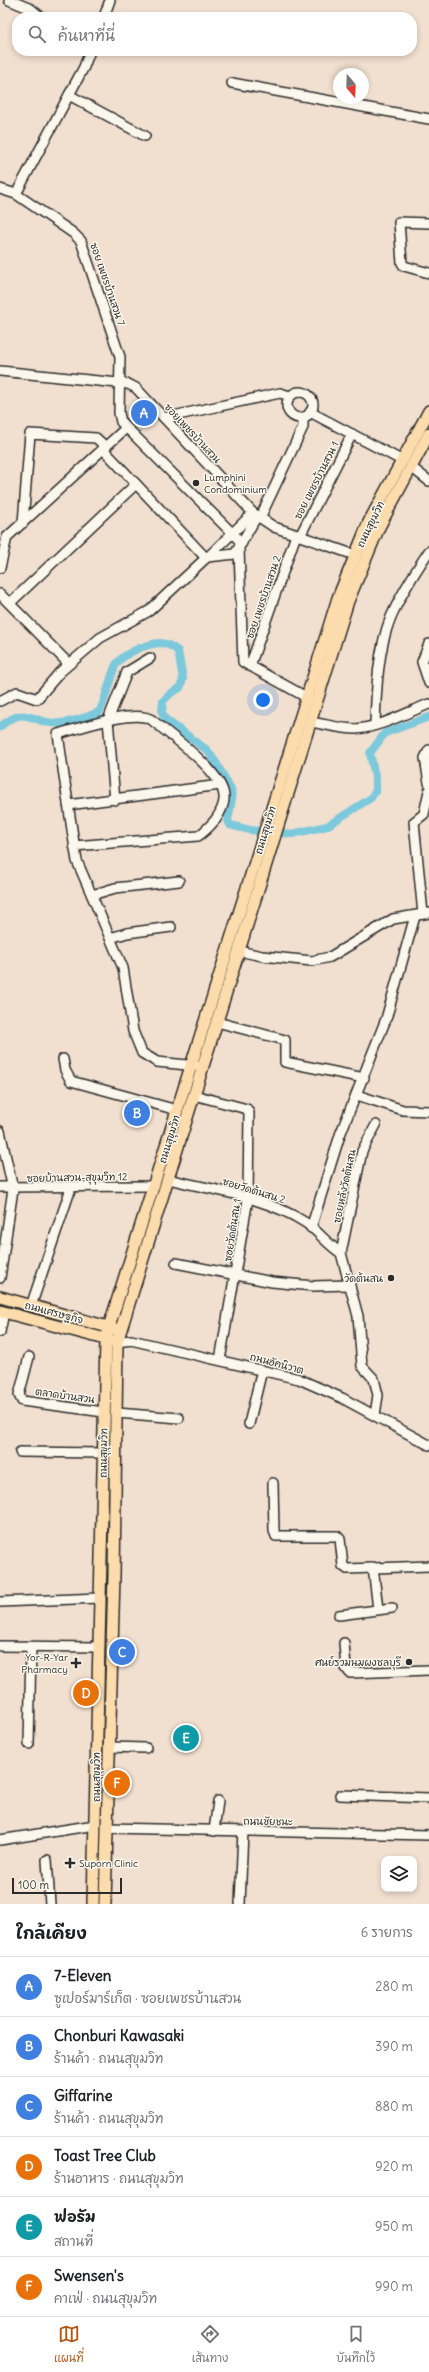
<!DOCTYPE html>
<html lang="th">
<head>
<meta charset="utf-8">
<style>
  :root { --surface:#fff; --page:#f2f2f2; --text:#202124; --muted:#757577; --line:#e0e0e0; --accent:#b45309 }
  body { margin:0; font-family:Delius,"Playpen Sans Thai",sans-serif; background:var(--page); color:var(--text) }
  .controls { position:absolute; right:12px; bottom:12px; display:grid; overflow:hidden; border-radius:8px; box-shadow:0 2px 6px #0003 }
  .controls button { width:36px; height:36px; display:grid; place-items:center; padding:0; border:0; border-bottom:1px solid var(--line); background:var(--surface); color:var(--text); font:20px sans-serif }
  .compass { position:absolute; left:333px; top:68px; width:36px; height:36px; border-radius:50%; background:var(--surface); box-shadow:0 2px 6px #0003; rotate:161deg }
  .scale { position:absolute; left:12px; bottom:10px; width:110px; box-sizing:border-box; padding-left:4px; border:2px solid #2b2b2b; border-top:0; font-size:11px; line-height:14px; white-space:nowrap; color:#2b2b2b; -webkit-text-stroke:3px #fbf7ec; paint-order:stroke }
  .you { position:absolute; left:263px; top:700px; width:14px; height:14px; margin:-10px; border:3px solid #fff; border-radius:50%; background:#1a73e8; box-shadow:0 0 0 6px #1a73e833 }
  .badge { display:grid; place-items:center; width:26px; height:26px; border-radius:50%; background:var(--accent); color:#fff; font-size:13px; font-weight:700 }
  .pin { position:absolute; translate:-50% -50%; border:2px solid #fff; box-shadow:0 1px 4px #0006 }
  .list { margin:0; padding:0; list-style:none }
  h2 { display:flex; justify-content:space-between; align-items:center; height:52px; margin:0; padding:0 16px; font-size:17px }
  h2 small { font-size:13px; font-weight:400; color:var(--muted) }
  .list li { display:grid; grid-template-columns:26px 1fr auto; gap:12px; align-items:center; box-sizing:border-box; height:60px; padding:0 16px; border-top:1px solid var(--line) }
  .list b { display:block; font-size:15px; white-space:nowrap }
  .list p { margin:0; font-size:13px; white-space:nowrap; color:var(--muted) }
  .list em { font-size:13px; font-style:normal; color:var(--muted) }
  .icon { flex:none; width:22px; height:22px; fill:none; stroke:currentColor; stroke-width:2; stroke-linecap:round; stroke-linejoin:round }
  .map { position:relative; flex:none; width:429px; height:1904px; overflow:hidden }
  .search { position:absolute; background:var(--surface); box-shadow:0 2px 6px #0003; left:12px; right:12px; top:12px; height:44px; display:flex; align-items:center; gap:10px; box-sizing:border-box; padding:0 14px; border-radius:16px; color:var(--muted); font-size:15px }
  .sheet { height:412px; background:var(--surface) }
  nav { display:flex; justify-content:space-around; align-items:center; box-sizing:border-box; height:56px; border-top:1px solid var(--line); background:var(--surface); font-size:11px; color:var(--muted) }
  nav a { display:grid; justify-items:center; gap:2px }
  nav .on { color:var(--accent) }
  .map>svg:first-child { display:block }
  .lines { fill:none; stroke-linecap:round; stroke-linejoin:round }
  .canal { stroke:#7cc9dc; stroke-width:8 }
  .minor-casing { stroke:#2b2b2b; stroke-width:12 }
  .major-casing { stroke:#2b2b2b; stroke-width:14 }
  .minor { stroke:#fbf7ec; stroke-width:9 }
  .major { stroke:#fcdcac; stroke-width:11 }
  .poi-dot { fill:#2b2b2b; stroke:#fbf7ec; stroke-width:1.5 }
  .labels { text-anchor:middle; stroke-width:3; stroke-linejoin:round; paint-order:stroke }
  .street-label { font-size:10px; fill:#2b2b2b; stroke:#fbf7ec }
  .poi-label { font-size:10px; fill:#2b2b2b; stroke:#fbf7ec; text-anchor:end }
</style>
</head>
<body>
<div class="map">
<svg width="429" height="1904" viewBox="0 0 429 1904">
  <rect width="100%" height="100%" fill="#f1dfd0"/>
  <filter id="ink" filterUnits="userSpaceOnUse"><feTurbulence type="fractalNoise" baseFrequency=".025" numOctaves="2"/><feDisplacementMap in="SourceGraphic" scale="8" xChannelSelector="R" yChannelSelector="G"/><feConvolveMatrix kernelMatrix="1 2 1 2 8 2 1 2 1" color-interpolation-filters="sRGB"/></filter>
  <g filter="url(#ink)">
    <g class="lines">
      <path class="canal" d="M0 727C28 702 32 726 60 723 73 722 87 717 99 712 106 700 112 669 117 663 125 653 146 644 159 643 166 643 173 647 178 651L183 679 180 688 171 693 163 701 162 712 165 719 207 750 215 761 231 789 232 799 228 820 230 825 250 830 292 834 327 826 371 798 376 790V781L370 753 385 733 429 717"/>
      <g class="minor-casing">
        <g id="minor">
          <path d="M9 0 31 9 41 17"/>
          <path d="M104 17 110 0"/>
          <path d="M232 83 429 119"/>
          <path d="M69 95 145 136"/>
          <path d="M0 189 16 194 73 233 81 241 120 357 119 413 121 422 242 543"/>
          <path d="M16 194 84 67 90 51"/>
          <path d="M429 223 399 222 402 263 404 266 429 273"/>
          <path d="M0 371 128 384 136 388 253 513 274 527 355 555"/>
          <circle cx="300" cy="405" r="13"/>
          <path d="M310 412 403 461"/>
          <path d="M164 418 280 393 290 396"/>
          <path d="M103 449 206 558"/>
          <path d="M411 467 429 481"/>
          <path d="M260 518 303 427V417"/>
          <path d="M23 523 30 434 96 438 106 447"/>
          <path d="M300 536 352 434"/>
          <path d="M239 549 243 662 306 697"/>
          <path d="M209 556 253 513"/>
          <path d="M0 568 7 537 126 428"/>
          <path d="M0 594 69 664"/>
          <path d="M10 603 136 484"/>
          <path d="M429 644 422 662 429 683"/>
          <path d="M250 666 296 535"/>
          <path d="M0 701 17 692 37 699 60 672 100 638 149 611 207 557 235 554 257 516"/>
          <path d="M310 722C325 724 341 729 356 729 381 727 406 713 429 704"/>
          <path d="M375 725C376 692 378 648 391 617 401 594 415 572 429 551"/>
          <path d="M429 750 425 758 429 783"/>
          <path d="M115 800 108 720 127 672 150 658"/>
          <path d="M68 805 220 785"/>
          <path d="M74 846 198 836C206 831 210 826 216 819 220 813 225 804 224 796 222 771 171 736 152 720 135 708 77 729 58 734 64 776 70 819 77 861L123 968 133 1031 142 1053 157 1062 197 1066"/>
          <path d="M92 895 115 888 179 881"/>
          <path d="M423 914 414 822 424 814 429 791"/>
          <path d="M110 938 127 933 171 927"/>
          <path d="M239 951 262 956 312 961 330 957 393 919 429 913"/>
          <path d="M217 1022 285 1040V1062L364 1078"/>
          <path d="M63 1059 65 1070 71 1081 177 1110"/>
          <path d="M194 1095 247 1109 249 1113 248 1199 220 1360"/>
          <path d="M357 1095 403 1110 429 1111"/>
          <path d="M0 1131 13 1189 0 1278"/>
          <path d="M168 1179C213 1190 267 1197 306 1223 318 1231 327 1244 341 1253L358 1316 362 1366 374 1379 378 1395 375 1415"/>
          <path d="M0 1187 154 1186"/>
          <path d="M311 1228 340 1135 386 1019 415 916"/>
          <path d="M341 1253 362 1151 376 1125"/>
          <path d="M176 1263 272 1282 313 1286 350 1285"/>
          <path d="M31 1306 71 1188"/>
          <path d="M0 1332 4 1312"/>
          <path d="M117 1342 131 1340 299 1379 342 1398 429 1445"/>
          <path d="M29 1357 19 1395 22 1401 104 1412"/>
          <path d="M117 1413 179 1418"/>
          <path d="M249 1424 262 1370"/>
          <path d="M20 1452 103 1453"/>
          <path d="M273 1483 274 1531 276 1536H337L340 1539 343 1566 347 1569 429 1566"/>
          <path d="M373 1567 378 1609"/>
          <path d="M0 1602 100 1598"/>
          <path d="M339 1615 392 1608"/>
          <path d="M344 1643 346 1668 350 1673 429 1670"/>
          <path d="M0 1646 98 1647"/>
          <path d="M29 1744 31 1647"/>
          <path d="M109 1747 146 1748"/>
          <path d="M340 1795 429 1798"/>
          <path d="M107 1828 429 1835"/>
          <path d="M214 1831 218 1801"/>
          <path d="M0 1840 95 1825"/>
          <path d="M47 1860 50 1904"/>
          <path d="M240 1904 243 1831"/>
        </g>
      </g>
      <g class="major-casing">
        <g id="major">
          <path d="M0 1297 115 1329"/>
          <path d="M0 1311 113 1341"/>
          <path d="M93 1904 106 1340 109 1327 338 598 369 522 429 411"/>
          <path d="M105 1904 114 1576 117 1342 348 601 379 527 429 434"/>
        </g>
      </g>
      <use href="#minor" class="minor"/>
      <use href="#major" class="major"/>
    </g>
  </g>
  <g class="poi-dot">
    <circle cx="196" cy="483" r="4"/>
    <circle cx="391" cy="1278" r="4"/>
    <circle cx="409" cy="1662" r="4"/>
    <path d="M74 1657h4v4h4v4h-4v4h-4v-4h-4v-4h4z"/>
    <path d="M68 1857h4v4h4v4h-4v4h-4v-4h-4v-4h4z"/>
  </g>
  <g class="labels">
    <g class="street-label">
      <text transform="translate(108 284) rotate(71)" y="4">ซอย เพชรบ้านสวน 7</text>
      <text transform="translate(193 433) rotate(47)" y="4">ซอยเพชรบ้านสวน</text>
      <text transform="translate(316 480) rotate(-63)" y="4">ซอย เพชรบ้านสวน 1</text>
      <text transform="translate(370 524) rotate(-64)" y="4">ถนนสุขุมวิท</text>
      <text transform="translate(263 597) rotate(-71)" y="4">ซอย เพชรบ้านสวน 2</text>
      <text transform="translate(265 830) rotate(-73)" y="4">ถนนสุขุมวิท</text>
      <text transform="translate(169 1139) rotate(-73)" y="4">ถนนสุขุมวิท</text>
      <text transform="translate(77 1177) rotate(-1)" y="4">ซอยบ้านสวน-สุขุมวิท 12</text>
      <text transform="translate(344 1186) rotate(-78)" y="4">ซอยหลังวัดต้นสน</text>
      <text transform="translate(254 1190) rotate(17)" y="4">ซอยวัดต้นสน 2</text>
      <text transform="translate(232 1230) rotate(-81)" y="4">ซอยวัดต้นสน 1</text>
      <text transform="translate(54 1312) rotate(15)" y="4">ถนนเศรษฐกิจ</text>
      <text transform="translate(277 1363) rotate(15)" y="4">ถนนอัคนิวาต</text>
      <text transform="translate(65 1395) rotate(8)" y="4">ตลาดบ้านสวน</text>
      <text transform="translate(103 1453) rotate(-89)" y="4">ถนนสุขุมวิท</text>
      <text transform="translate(96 1777) rotate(-90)" y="4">ถนนสุขุมวิท</text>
      <text transform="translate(268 1821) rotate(1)" y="4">ถนนชัยชนะ</text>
    </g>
    <g class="poi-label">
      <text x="204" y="481" text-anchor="start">Lumphini<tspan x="204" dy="12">Condominium</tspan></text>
      <text x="383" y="1282">วัดต้นสน</text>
      <text x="68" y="1661">Yor-R-Yar<tspan x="68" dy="12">Pharmacy</tspan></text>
      <text x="401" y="1666">ศนย์รวมนมผงชลบุรี</text>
      <text x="79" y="1867" text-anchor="start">Suporn Clinic</text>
    </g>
  </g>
</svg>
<div class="controls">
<button><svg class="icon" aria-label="layers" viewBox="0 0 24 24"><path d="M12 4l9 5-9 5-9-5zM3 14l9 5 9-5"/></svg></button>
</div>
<svg class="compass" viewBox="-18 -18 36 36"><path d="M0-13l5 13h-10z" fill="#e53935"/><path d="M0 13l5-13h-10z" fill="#757577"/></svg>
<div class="scale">100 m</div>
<div class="you"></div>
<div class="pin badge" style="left:144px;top:413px;background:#3f7fe0">A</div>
<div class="pin badge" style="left:137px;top:1113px;background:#3f7fe0">B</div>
<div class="pin badge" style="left:122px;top:1652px;background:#3f7fe0">C</div>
<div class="pin badge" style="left:86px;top:1693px;background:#e8710a">D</div>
<div class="pin badge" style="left:186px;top:1738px;background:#0f9aa8">E</div>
<div class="pin badge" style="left:117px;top:1783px;background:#e8710a">F</div>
<div class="search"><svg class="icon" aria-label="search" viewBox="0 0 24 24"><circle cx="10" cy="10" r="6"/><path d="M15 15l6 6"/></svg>ค้นหาที่นี่</div>
</div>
<section class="sheet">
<h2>ใกล้เคียง<small>6 รายการ</small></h2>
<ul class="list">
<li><span class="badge" style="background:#3f7fe0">A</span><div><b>7-Eleven</b><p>ซูเปอร์มาร์เก็ต · ซอยเพชรบ้านสวน</p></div><em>280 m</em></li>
<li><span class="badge" style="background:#3f7fe0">B</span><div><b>Chonburi Kawasaki</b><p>ร้านค้า · ถนนสุขุมวิท</p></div><em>390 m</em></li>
<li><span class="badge" style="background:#3f7fe0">C</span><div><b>Giffarine</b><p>ร้านค้า · ถนนสุขุมวิท</p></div><em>880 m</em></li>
<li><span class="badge" style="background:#e8710a">D</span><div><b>Toast Tree Club</b><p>ร้านอาหาร · ถนนสุขุมวิท</p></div><em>920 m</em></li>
<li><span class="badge" style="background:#0f9aa8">E</span><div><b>ฟอรัม</b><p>สถานที่</p></div><em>950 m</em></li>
<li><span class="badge" style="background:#e8710a">F</span><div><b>Swensen's</b><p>คาเฟ่ · ถนนสุขุมวิท</p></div><em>990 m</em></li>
</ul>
</section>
<nav>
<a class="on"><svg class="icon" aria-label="map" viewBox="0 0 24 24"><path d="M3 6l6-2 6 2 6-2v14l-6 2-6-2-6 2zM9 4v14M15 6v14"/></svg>แผนที่</a>
<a><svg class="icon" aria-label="directions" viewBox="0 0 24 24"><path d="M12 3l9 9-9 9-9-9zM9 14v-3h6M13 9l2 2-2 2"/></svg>เส้นทาง</a>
<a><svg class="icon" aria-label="saved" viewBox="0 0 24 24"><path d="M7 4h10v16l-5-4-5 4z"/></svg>บันทึกไว้</a>
</nav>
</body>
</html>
